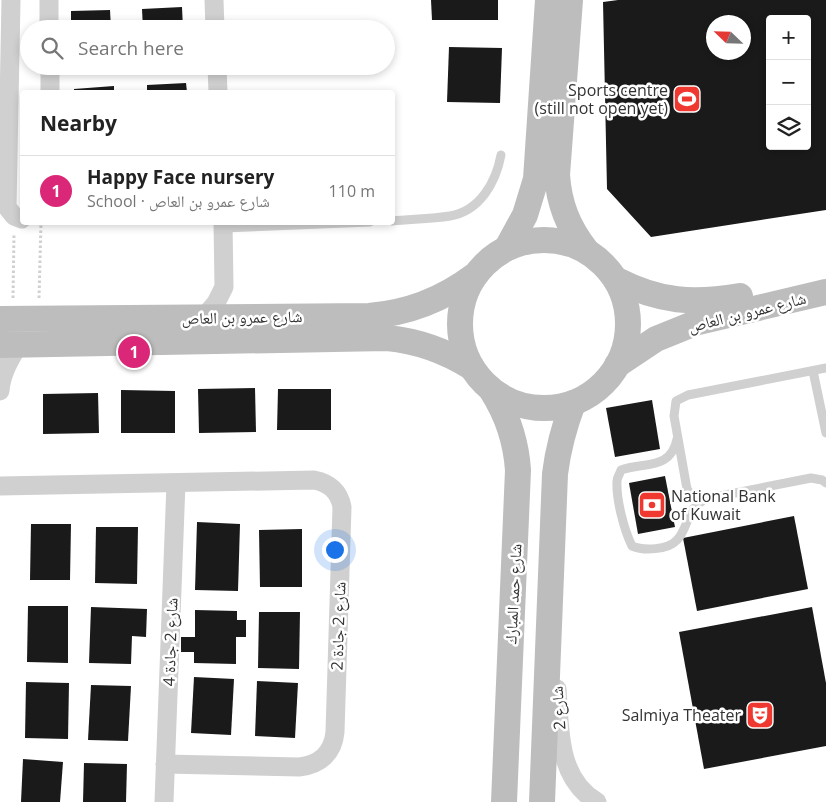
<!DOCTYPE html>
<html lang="en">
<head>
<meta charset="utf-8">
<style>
  :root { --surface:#fff; --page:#f2f2f2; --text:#222; --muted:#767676; --line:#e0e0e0; --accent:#db2777 }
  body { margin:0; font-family:"Open Sans","Noto Naskh Arabic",sans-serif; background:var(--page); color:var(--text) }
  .controls { position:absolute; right:15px; top:15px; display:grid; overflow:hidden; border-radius:5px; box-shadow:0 2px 8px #0003 }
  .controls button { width:45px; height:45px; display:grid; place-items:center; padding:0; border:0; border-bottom:1px solid var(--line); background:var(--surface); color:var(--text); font:25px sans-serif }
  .compass { position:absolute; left:706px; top:15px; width:45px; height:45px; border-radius:50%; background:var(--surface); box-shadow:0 2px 8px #0003; rotate:293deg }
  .you { position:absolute; left:334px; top:549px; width:18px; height:18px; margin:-12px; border:4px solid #fff; border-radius:50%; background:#1a73e8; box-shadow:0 0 0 8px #1a73e833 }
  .badge { display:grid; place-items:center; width:32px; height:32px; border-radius:50%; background:var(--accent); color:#fff; font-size:16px; font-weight:700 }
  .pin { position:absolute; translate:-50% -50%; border:2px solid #fff; box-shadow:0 1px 5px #0006 }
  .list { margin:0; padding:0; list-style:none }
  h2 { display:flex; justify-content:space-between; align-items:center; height:65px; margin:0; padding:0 20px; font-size:21px }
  h2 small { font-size:16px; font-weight:400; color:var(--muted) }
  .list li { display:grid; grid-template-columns:32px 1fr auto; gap:15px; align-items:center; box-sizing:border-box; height:70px; padding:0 20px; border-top:1px solid var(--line) }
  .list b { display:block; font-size:19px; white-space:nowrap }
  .list p { margin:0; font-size:16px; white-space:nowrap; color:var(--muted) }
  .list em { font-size:16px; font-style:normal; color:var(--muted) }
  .icon { flex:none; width:28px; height:28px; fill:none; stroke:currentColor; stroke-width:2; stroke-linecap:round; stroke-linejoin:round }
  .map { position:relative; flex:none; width:826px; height:802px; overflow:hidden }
  .search { position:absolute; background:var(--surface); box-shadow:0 2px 8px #0003; left:20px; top:20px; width:375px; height:55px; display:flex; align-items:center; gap:12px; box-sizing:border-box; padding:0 18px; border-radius:28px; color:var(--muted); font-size:19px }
  .panel { position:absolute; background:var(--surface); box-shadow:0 2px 8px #0003; left:20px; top:90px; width:375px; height:135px; border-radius:5px }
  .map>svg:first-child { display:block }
  .building { fill:#1a1a1a; fill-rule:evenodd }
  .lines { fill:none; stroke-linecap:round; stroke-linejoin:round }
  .path { stroke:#d0d0d0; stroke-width:3; stroke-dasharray:2.5 2.5; stroke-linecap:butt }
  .lane { stroke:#d0d0d0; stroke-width:9 }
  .street { stroke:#d0d0d0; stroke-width:19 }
  .secondary { stroke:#bdbdbd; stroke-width:26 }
  .labels { text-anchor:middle; stroke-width:5; stroke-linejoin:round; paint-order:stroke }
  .poi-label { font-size:16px; fill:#333; stroke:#fff; text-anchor:end }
  .street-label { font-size:16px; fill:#333; stroke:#fff }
</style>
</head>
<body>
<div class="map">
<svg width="826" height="802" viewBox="0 0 826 802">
  <rect width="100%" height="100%" fill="#fff"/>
  <g class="building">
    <path d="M431 0H498V20H432Z"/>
    <path d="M618 0H826V210L651 237 607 189 603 2ZM770 19H807V146H770ZM714 22H744V52H714Z"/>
    <path d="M182 7 183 29H143L142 9Z"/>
    <path d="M110 10 111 29H71V11Z"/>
    <path d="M449 47 502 48 500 103 447 102Z"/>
    <path d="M186 83 187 92H147V85Z"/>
    <path d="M114 86V92H74V89Z"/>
    <path d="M255 388 256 432 199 433 198 389Z"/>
    <path d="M278 389H331V430H277Z"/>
    <path d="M121 390 175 391V433H121Z"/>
    <path d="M98 393 99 433 43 434V394Z"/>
    <path d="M652 400 660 449 615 457 606 408Z"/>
    <path d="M665 476 675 527 638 534 629 483Z"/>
    <path d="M794 516 808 589 697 611 683 538Z"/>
    <path d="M197 522 240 524 238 591 195 590Z"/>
    <path d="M31 524H71L70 580H30Z"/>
    <path d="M96 527H138L137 584 95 583Z"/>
    <path d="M302 529V587H260L259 530Z"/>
    <path d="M28 606H68V663L27 662Z"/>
    <path d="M91 607 147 609 146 637 132 636 131 664 89 663Z"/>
    <path d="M812 607 826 683V746L704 769 679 632Z"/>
    <path d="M195 610 237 611V620H246V637H236V664L194 663V652H181V637H195Z"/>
    <path d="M259 612H300L299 669 258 668Z"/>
    <path d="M194 677 234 679 231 735 191 733Z"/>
    <path d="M257 681 298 683 295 738 255 736Z"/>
    <path d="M26 682 69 683 68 739 25 738Z"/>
    <path d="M91 685 131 686 128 741 88 740Z"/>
    <path d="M23 759 63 762 60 802H21Z"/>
    <path d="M84 763 127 764 126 802H83Z"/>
  </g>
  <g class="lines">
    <g class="path">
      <path d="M13 298 14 234"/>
      <path d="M39 298 41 222"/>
    </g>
    <g class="lane">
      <path d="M392 221C412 219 431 219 450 216 480 211 496 182 501 155"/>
      <path d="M223 228 370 222"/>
      <path d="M826 368 688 395 676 401 674 416 687 489 693 497 705 499 811 478 822 480 826 483"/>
      <path d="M813 371 826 433"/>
      <path d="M677 439C671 470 644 462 621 470 620 474 617 477 617 481 616 499 624 530 632 546 644 551 668 550 677 540 685 532 687 518 693 509 696 505 701 502 705 499"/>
    </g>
    <g class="street">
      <path d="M11 0 7 207 14 216 22 219"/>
      <path d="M49 0V29"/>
      <path d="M214 0 215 29"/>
      <path d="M50 66V92"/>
      <path d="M217 66 218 92"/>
      <path d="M204 317 216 303 224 287 223 222"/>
      <path d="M0 391C1 374 10 359 19 344"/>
      <path d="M0 486 314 480C329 483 339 491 342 507L335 732C333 753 320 765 299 767L165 764"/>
      <path d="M557 689C560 730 557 778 597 802"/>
      <path d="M164 802 176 483"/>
    </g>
    <g class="secondary">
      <path d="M570 0 557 175C559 204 568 227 586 250"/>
      <circle cx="544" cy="324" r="84"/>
      <path d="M507 248 525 215 536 179 548 0"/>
      <path d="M617 280C660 302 693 304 740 296"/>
      <path d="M0 319 369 316C409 313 442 300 474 276"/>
      <path d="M0 345 387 338C418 341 444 350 471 367"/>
      <path d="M617 365 656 339 698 322 826 292"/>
      <path d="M492 391C508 416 516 441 518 470L504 802"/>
      <path d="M542 802 555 474C558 449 564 427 573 403"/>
    </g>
  </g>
  <defs>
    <g id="stadium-square" transform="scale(1.4375)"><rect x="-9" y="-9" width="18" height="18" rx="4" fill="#ef3930" stroke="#fff"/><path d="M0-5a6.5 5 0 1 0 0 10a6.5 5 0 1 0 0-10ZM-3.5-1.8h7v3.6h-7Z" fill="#fff"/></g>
    <g id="bank-square" transform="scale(1.4375)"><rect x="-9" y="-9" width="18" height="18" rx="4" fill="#ef3930" stroke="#fff"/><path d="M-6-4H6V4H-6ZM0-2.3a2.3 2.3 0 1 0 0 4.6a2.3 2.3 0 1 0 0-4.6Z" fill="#fff"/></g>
    <g id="theatre-square" transform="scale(1.4375)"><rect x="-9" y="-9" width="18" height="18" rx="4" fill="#ef3930" stroke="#fff"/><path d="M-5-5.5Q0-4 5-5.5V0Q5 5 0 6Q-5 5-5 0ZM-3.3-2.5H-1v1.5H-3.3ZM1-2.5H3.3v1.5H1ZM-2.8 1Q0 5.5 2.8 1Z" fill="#fff"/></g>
  </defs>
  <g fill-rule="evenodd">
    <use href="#stadium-square" x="687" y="99"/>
    <use href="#bank-square" x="652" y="505"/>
    <use href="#theatre-square" x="760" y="715"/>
  </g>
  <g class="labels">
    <g class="poi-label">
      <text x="668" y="96">Sports centre<tspan x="668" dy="18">(still not open yet)</tspan></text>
      <text x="671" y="502" text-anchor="start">National Bank<tspan x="671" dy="18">of Kuwait</tspan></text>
      <text x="741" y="721">Salmiya Theater</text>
    </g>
    <g class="street-label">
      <text transform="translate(747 312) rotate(-14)" y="6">شارع عمرو بن العاص</text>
      <text transform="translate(242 317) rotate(-1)" y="6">شارع عمرو بن العاص</text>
      <text transform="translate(513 594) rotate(-87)" y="6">شارع حمد المبارك</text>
      <text transform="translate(338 626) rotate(-88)" y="6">شارع 2 جادة 2</text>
      <text transform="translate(170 642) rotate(-88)" y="6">شارع 2 جادة 4</text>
      <text transform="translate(558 708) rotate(-94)" y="6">شارع 2</text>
    </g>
  </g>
</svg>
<div class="controls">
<button>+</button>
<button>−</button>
<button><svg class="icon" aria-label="layers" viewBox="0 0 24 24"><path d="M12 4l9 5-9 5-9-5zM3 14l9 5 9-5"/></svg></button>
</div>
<svg class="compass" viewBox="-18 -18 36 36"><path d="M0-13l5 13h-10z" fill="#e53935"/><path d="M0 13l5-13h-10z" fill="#767676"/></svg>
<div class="you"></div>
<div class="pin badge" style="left:134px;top:352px">1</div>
<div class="search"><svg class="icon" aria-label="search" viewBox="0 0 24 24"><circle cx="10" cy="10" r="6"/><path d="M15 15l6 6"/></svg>Search here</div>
<section class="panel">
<h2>Nearby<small></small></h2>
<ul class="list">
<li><span class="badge">1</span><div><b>Happy Face nursery</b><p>School · شارع عمرو بن العاص</p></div><em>110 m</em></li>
</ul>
</section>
</div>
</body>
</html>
